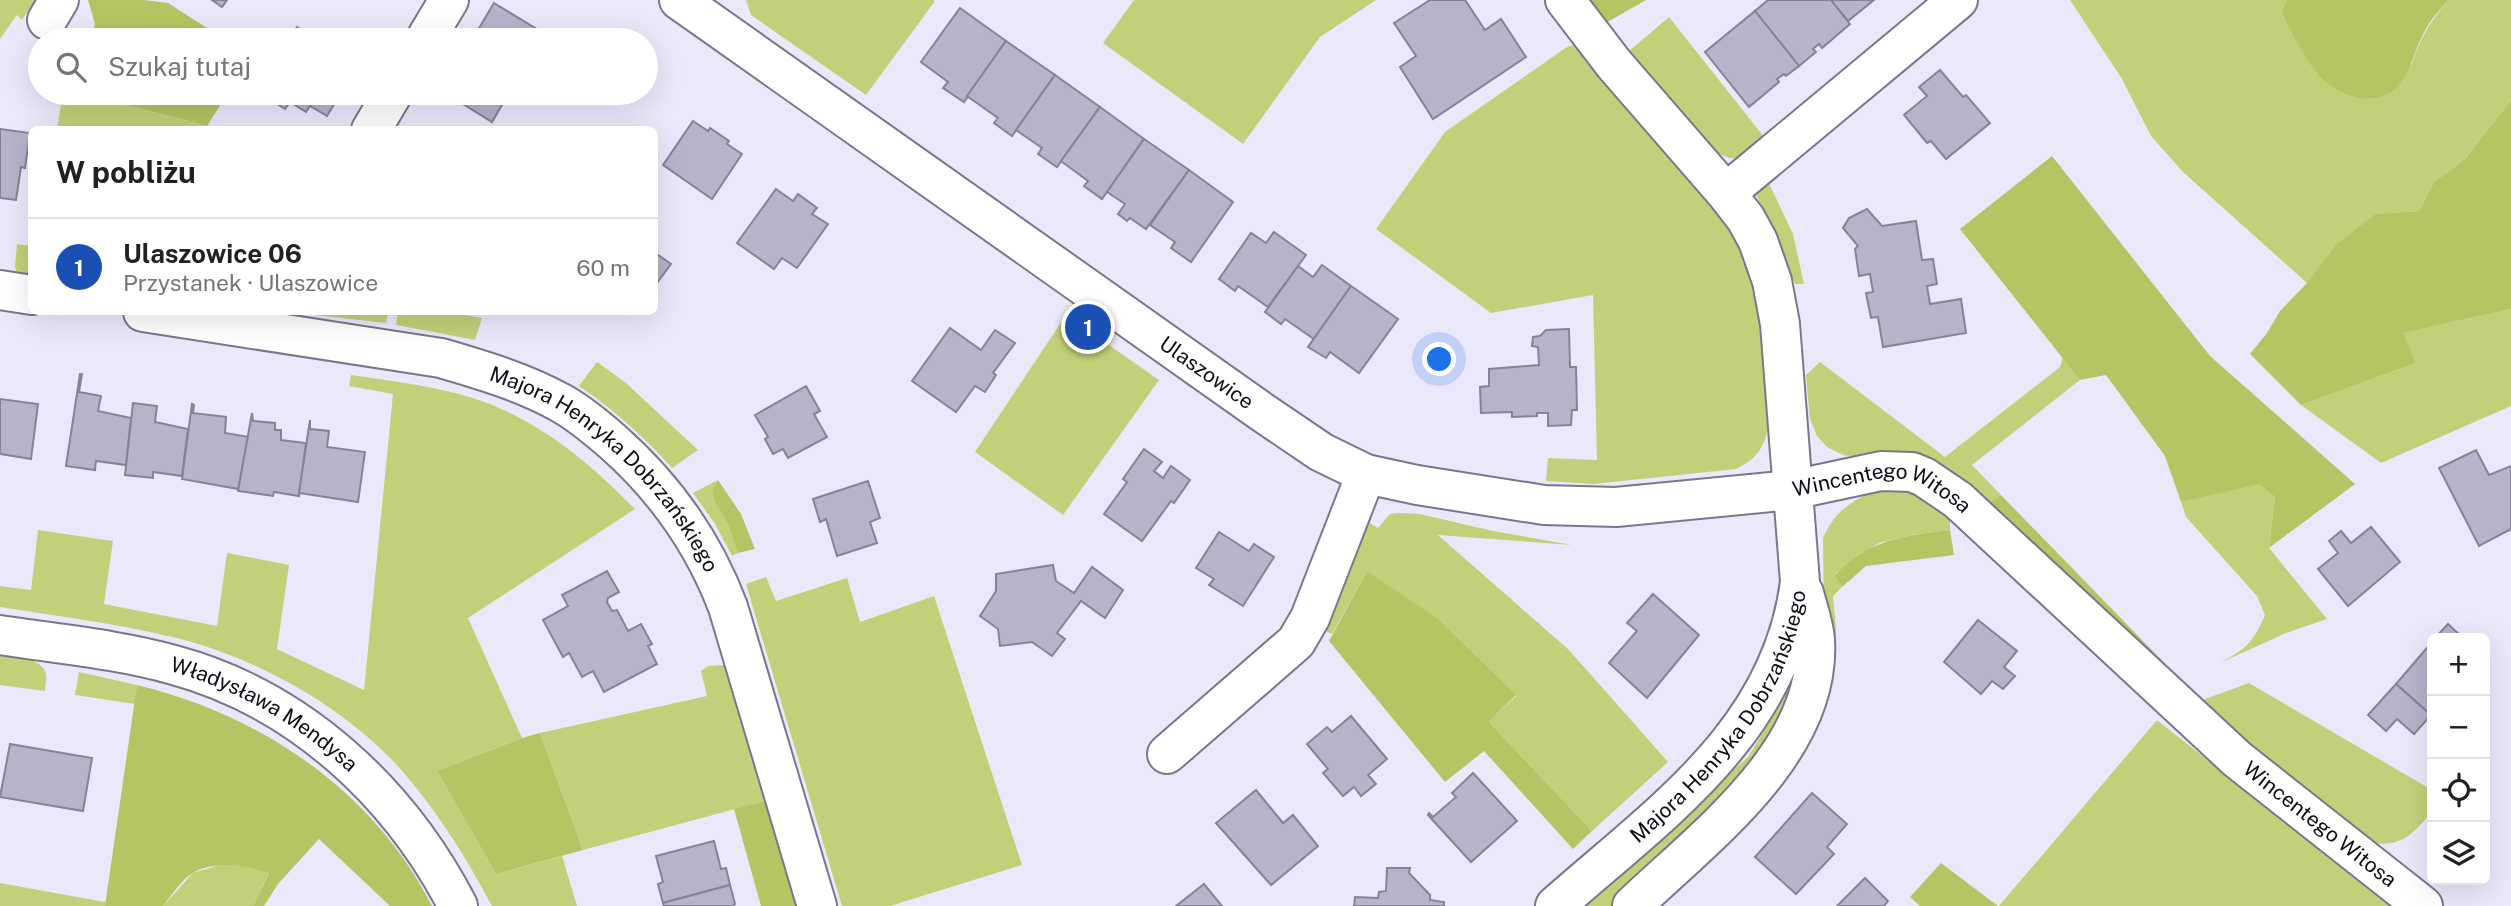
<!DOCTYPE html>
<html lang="pl">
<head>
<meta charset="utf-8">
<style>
  :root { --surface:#fff; --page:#f2f2f2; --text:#202124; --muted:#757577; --line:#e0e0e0; --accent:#208864 }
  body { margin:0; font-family:"Public Sans",sans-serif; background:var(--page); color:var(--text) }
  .controls { position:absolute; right:21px; bottom:21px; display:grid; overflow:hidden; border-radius:10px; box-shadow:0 7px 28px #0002 }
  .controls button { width:63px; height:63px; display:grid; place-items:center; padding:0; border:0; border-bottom:2px solid var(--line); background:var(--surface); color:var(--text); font:35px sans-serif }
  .you { position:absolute; left:1440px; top:360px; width:24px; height:24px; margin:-18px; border:5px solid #fff; border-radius:50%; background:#1a73e8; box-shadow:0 0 0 10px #1a73e833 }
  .badge { display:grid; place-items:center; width:46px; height:46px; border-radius:50%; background:var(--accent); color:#fff; font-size:23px; font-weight:700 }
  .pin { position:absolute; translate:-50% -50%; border:4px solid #fff; box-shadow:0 2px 7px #0006 }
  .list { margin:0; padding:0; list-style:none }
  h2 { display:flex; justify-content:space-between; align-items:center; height:91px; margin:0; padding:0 28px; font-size:30px }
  h2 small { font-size:23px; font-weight:400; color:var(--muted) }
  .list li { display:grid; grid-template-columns:46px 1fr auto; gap:21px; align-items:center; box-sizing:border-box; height:98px; padding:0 28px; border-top:2px solid var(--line) }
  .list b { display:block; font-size:26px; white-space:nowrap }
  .list p { margin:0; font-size:23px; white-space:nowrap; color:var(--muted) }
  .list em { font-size:23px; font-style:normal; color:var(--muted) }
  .icon { flex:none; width:38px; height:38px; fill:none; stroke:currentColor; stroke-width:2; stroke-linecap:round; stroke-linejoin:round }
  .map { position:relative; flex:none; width:2511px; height:906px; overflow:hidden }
  .search { position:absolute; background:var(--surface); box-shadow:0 7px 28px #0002; left:28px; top:28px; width:630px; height:77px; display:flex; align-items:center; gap:18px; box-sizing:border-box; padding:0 24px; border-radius:38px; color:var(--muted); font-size:26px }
  .panel { position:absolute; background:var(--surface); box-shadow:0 7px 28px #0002; left:28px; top:126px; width:630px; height:189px; border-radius:10px }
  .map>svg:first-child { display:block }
  .green { fill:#c2d179 }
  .forest { fill:#b5c563 }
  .building { fill:#b8b2ca; stroke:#878298; stroke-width:2 }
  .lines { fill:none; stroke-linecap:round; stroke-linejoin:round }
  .minor-casing { stroke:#7b768c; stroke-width:42 }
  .minor { stroke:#fff; stroke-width:38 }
  .labels { text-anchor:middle; stroke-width:5; stroke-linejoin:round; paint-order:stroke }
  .street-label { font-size:21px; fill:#0e0c14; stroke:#fff }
</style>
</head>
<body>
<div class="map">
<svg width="2511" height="906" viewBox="0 0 2511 906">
  <rect width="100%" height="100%" fill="#ece8fc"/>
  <g class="green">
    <path d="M0 0H35L22 20 17 15 0 39Z"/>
    <path d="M746 0H933L935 1 866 95 751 15Z"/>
    <path d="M1134 0H1376L1320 37 1243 144 1103 43Z"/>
    <path d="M2070 0H2287L2283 12 2298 44 2411 65C2420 40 2430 20 2449 0H2511V100L2465 159 2434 182 2419 211 2375 214 2336 246 2307 283 2183 172 2151 136 2122 79Z"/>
    <path d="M1669 17 1768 142 1747 159 1730 158 1709 150 1622 57Z"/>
    <path d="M1578 44C1605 75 1631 106 1658 137 1694 178 1732 219 1750 272 1762 308 1763 346 1767 383 1770 419 1774 452 1736 469L1594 484 1546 481 1548 458 1597 460 1593 295 1491 313 1376 229 1445 132 1567 47Z"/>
    <path d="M67 93H79L206 126 232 129 57 130 61 104Z"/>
    <path d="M1765 175 1793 234 1804 284H1795L1756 194 1755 184Z"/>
    <path d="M17 244 31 246V276L17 274 15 267Z"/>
    <path d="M2511 309V406L2381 463 2301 405 2416 363 2402 333Z"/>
    <path d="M288 312H388L386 323Z"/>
    <path d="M398 312H447L482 318 475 340 396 325Z"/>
    <path d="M1066 315 1159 380 1063 515 975 452Z"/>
    <path d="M2063 357 2080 380 1972 465 2001 495 1983 506 1869 459 1843 455 1827 447 1817 436 1810 419 1806 375 1820 362 1945 457 2060 367Z"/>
    <path d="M597 362 626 383 698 450 672 468C643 436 614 410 579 386Z"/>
    <path d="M351 375C392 381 434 386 473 398 538 419 588 461 635 509L468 618 522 738 437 771 496 874 562 856 577 906H492C467 859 439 814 404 773 347 707 253 655 168 636 113 623 56 616 0 607V586L31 590 38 530 113 541 104 604 217 626 227 553 289 565 277 649 364 690 393 394 349 386Z"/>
    <path d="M718 480 712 492 715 503 728 524 738 553 732 556 715 524 693 493Z"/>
    <path d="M2259 483 2275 497 2269 548 2327 619 2286 633 2220 663C2247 648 2252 644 2265 615L2257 596 2186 517 2181 502Z"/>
    <path d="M1903 484 1950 516V530L1912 535 1879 543 1835 574 1842 587 1833 596 1836 629 1835 661 1825 694 1823 538C1838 503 1867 491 1903 484Z"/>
    <path d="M1399 513 1420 514 1493 531 1572 545 1438 535 1569 650 1668 762 1592 831 1489 722 1516 696 1367 571 1332 634 1324 630 1368 522 1378 528 1390 514Z"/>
    <path d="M766 577 776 601 847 578 860 622 934 596 1022 865 890 906H842L746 584Z"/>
    <path d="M1803 637 1798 687 1772 747 1614 906H1581L1748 757 1784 698Z"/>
    <path d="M0 656C13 658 43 657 46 674 47 678 45 686 45 691L0 685Z"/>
    <path d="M725 665 769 800 583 850 540 733 707 696 701 671 708 666Z"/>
    <path d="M79 672 137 685 135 704 75 695Z"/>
    <path d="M2249 683 2432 790V812C2408 839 2400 848 2363 842L2197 702Z"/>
    <path d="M2157 720 2391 906H1999Z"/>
    <path d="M219 865H247L269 872 253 906H163L193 873Z"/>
    <path d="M0 883 105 902V906H0Z"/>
  </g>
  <g class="forest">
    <path d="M88 0H145L168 3 226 40H90L95 24Z"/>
    <path d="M1581 0H1646L1599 27Z"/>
    <path d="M2287 0H2449C2438 11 2427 24 2421 39 2413 55 2410 73 2397 87 2374 110 2335 95 2317 73 2302 55 2292 33 2282 12Z"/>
    <path d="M79 93H228L207 126Z"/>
    <path d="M2511 100V309L2403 333 2416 363 2301 405 2250 354 2267 333 2280 311 2307 283 2336 245 2375 214 2419 211 2434 182 2465 159Z"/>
    <path d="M2052 156 2210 356 2355 484 2269 548 2275 497 2259 484 2181 502 2165 456 2106 375 2080 380 1960 229Z"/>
    <path d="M718 480 741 514 755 549 738 553 728 524 715 503 712 492Z"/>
    <path d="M2001 495 2179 678 2172 683 1983 506Z"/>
    <path d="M1950 530 1954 555 1866 566 1842 587 1835 575C1871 539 1902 536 1950 530Z"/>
    <path d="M1367 571 1438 619 1516 695 1489 722 1592 831 1573 849 1484 751 1445 782 1329 641Z"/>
    <path d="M137 685C261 715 373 790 432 906H390L319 839 278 884 264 906H253L269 873C248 865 214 860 193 873 182 879 171 896 163 906H105Z"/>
    <path d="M540 733 583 850 496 874 437 771 522 738Z"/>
    <path d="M769 800 799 906H761L734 809Z"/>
    <path d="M1941 863 1998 906H1920L1910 897Z"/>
  </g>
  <g class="building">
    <path d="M212 0H227L222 7Z"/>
    <path d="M1430 0H1465L1485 30 1501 19 1526 57 1433 119 1400 67 1416 56 1394 23Z"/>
    <path d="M1768 0H1831L1850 24 1822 48 1819 44 1813 49 1816 52 1799 66 1755 11Z"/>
    <path d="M1831 0H1874L1848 21Z"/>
    <path d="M494 3 545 34 541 40H472Z"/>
    <path d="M960 8 1006 41 964 102 943 88 948 82 921 62Z"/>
    <path d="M1755 11 1799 66 1786 76 1784 74 1777 79 1779 82 1749 107 1705 52Z"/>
    <path d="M297 27 318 40H289Z"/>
    <path d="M1006 41 1055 75 1012 136 994 123 998 118 967 96Z"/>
    <path d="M1940 70 1963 97 1966 95 1990 123 1946 159 1931 141 1927 143 1904 115 1927 96 1919 87Z"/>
    <path d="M1055 75 1100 107 1057 167 1038 154 1042 148 1016 130Z"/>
    <path d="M279 93H341L327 116 310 106 306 112 290 102 285 109 274 102Z"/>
    <path d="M459 93H509L492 122 455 99Z"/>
    <path d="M1100 107 1144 139 1102 199 1084 186 1088 181 1061 161Z"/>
    <path d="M693 121 708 131 710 128 729 141 727 144 742 154 712 199 663 165Z"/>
    <path d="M0 129 30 133 25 168 21 167 16 200 0 198Z"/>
    <path d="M1144 139 1189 170 1146 229 1130 218 1127 221 1118 214 1125 204 1107 192Z"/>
    <path d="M1189 170 1233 202 1191 262 1171 248 1175 242 1150 225Z"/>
    <path d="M776 189 793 201 798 194 817 208 812 214 828 224 797 268 782 258 774 269 737 243Z"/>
    <path d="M1867 209 1882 226 1916 221 1922 260 1933 259 1937 284 1927 286 1930 304 1961 299 1966 333 1883 347 1878 317 1871 318 1866 293 1873 292 1870 274 1859 276 1855 249 1858 246 1843 228 1849 218Z"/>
    <path d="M1274 232 1306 255 1268 307 1238 286 1235 291 1219 279 1251 233 1266 243Z"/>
    <path d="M654 252 671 264 654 287Z"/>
    <path d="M1322 265 1351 286 1314 339 1285 319 1281 324 1265 312 1298 266 1313 277Z"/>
    <path d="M1351 286 1398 319 1359 373 1330 352 1326 358 1308 347Z"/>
    <path d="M950 328 981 350 995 330 1015 343 993 373 996 375 985 392 975 386 956 412 912 381Z"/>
    <path d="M1569 329 1570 367H1576L1577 410H1572L1571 425 1548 426V413H1537V416L1512 417V412L1481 413 1480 387 1489 386V369L1539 365 1538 347 1532 346 1533 337 1540 336 1546 330Z"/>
    <path d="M80 374H82L79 392 101 396 98 411 131 418 126 465 96 461 95 470 66 466Z"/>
    <path d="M806 386 820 411 814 414 827 437 788 458 783 449 773 454 765 439 768 437 755 415Z"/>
    <path d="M0 399 38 404 31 459 1 454 0 452Z"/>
    <path d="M133 403 157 406 155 422 188 429 182 476 153 472V478L125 475Z"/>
    <path d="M192 404 194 405 193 413 226 417 225 433 249 437 238 489 182 479Z"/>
    <path d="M252 413 253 421 275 423V430H281V440L306 443 299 496 274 492 273 496 238 491Z"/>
    <path d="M310 420V429L329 431 327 447 365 452 358 502 299 493Z"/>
    <path d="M1144 449 1162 462 1154 471 1163 478 1171 466 1190 480 1174 503 1171 501 1142 541 1104 514 1127 482 1123 479Z"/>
    <path d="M2476 450 2489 475 2511 466V529L2479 546 2439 468Z"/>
    <path d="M868 481 880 518 870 522 877 543 837 556 826 519 820 522 813 499Z"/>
    <path d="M2371 527 2400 562 2348 606 2318 569 2338 553 2329 541 2341 531 2351 543Z"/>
    <path d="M1219 532 1249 551 1254 544 1274 557 1243 606 1209 585 1214 579 1196 568Z"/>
    <path d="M1053 565 1056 581 1074 593 1092 567 1123 590 1105 618 1081 601 1057 633 1065 639 1052 656 1032 642 1000 646 998 629 980 616 996 591V574Z"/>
    <path d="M607 571 619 592 608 598 607 602 612 611 617 610 628 631 641 624 652 644 648 646 657 664 604 692 593 671 582 677 569 653 563 657 543 620 568 606 562 595Z"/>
    <path d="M1653 594 1699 635 1647 698 1609 663 1637 631 1627 623Z"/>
    <path d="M1978 620 2017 651 2004 667 2015 676 2003 689 1992 681 1981 694 1944 662Z"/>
    <path d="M2448 624 2463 638H2435Z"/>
    <path d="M2432 642V714L2431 715 2396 684Z"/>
    <path d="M2396 684 2431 715 2414 734 2397 719 2386 731 2368 715Z"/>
    <path d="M1351 716 1387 759 1368 775 1376 784 1361 796 1354 787 1343 796 1323 773 1328 769 1307 744 1327 727 1332 732Z"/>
    <path d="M10 744 92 758 83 811 0 797Z"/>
    <path d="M1473 773 1517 821 1471 862 1428 815 1429 813 1433 817 1456 797 1452 793Z"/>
    <path d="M1256 790 1283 823 1293 815 1318 846 1271 885 1216 823Z"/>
    <path d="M1812 793 1847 824 1827 847 1834 854 1796 894 1755 857Z"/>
    <path d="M714 841 721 869 726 868 730 885 663 903 658 884 663 882 656 856Z"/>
    <path d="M1387 868H1410L1409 873 1430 895V900L1444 902V906H1354L1355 897 1378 898 1379 892 1386 891Z"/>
    <path d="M1865 878 1888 901 1884 906H1837Z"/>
    <path d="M1204 884 1222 906H1176Z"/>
    <path d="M730 885 735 904 733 906H664L663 903Z"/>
  </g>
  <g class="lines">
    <g class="minor-casing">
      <g id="minor">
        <path id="s1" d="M679 0 1262 412 1321 452 1366 474 1417 485 1544 505 1616 507 1792 490 1881 471 1912 472 1924 477 1958 500 2237 759 2423 906"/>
        <path d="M47 20 59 0"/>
        <path d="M425 40 449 0"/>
        <path d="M371 130 393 93"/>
        <path d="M1726 193 1958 0"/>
        <path d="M0 290 32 295"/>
        <path id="s2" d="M143 312 441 358C482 370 523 382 561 403 579 413 597 428 613 442 665 488 703 541 728 607L817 906"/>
        <path id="s3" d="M0 635C58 644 117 649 174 665 299 699 399 792 458 906"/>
        <path d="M1167 754 1296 642 1310 618 1366 474"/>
        <path id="s4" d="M1555 906C1660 813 1781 732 1800 582L1780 324 1772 281 1758 241 1746 219 1726 193 1614 64 1565 0"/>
        <path d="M1632 906C1704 837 1822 751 1815 640 1814 624 1808 609 1804 593"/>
      </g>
    </g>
    <use href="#minor" class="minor"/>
  </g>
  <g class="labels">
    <g class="street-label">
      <text dy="7" stroke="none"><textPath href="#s1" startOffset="646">Ulaszowice</textPath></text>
      <text dy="7" stroke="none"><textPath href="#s2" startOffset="506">Majora Henryka Dobrzańskiego</textPath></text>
      <text dy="7" stroke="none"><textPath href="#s1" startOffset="1360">Wincentego Witosa</textPath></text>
      <text dy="7" stroke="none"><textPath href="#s4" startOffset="256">Majora Henryka Dobrzańskiego</textPath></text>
      <text dy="7" stroke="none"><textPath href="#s3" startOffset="280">Władysława Mendysa</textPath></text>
      <text dy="7" stroke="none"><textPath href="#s1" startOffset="1927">Wincentego Witosa</textPath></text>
    </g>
  </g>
</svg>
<div class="controls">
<button>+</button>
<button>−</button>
<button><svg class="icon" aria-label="locate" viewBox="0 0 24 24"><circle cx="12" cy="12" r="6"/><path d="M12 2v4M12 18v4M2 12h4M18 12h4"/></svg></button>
<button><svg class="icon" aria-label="layers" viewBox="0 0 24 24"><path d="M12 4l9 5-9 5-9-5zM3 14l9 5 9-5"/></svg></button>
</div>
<div class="you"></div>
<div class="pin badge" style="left:1088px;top:327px;background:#1a4fb4">1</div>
<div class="search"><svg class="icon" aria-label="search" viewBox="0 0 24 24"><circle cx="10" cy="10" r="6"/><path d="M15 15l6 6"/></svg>Szukaj tutaj</div>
<section class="panel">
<h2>W pobliżu<small></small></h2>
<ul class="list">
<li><span class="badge" style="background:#1a4fb4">1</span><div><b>Ulaszowice 06</b><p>Przystanek · Ulaszowice</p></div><em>60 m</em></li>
</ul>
</section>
</div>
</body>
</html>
